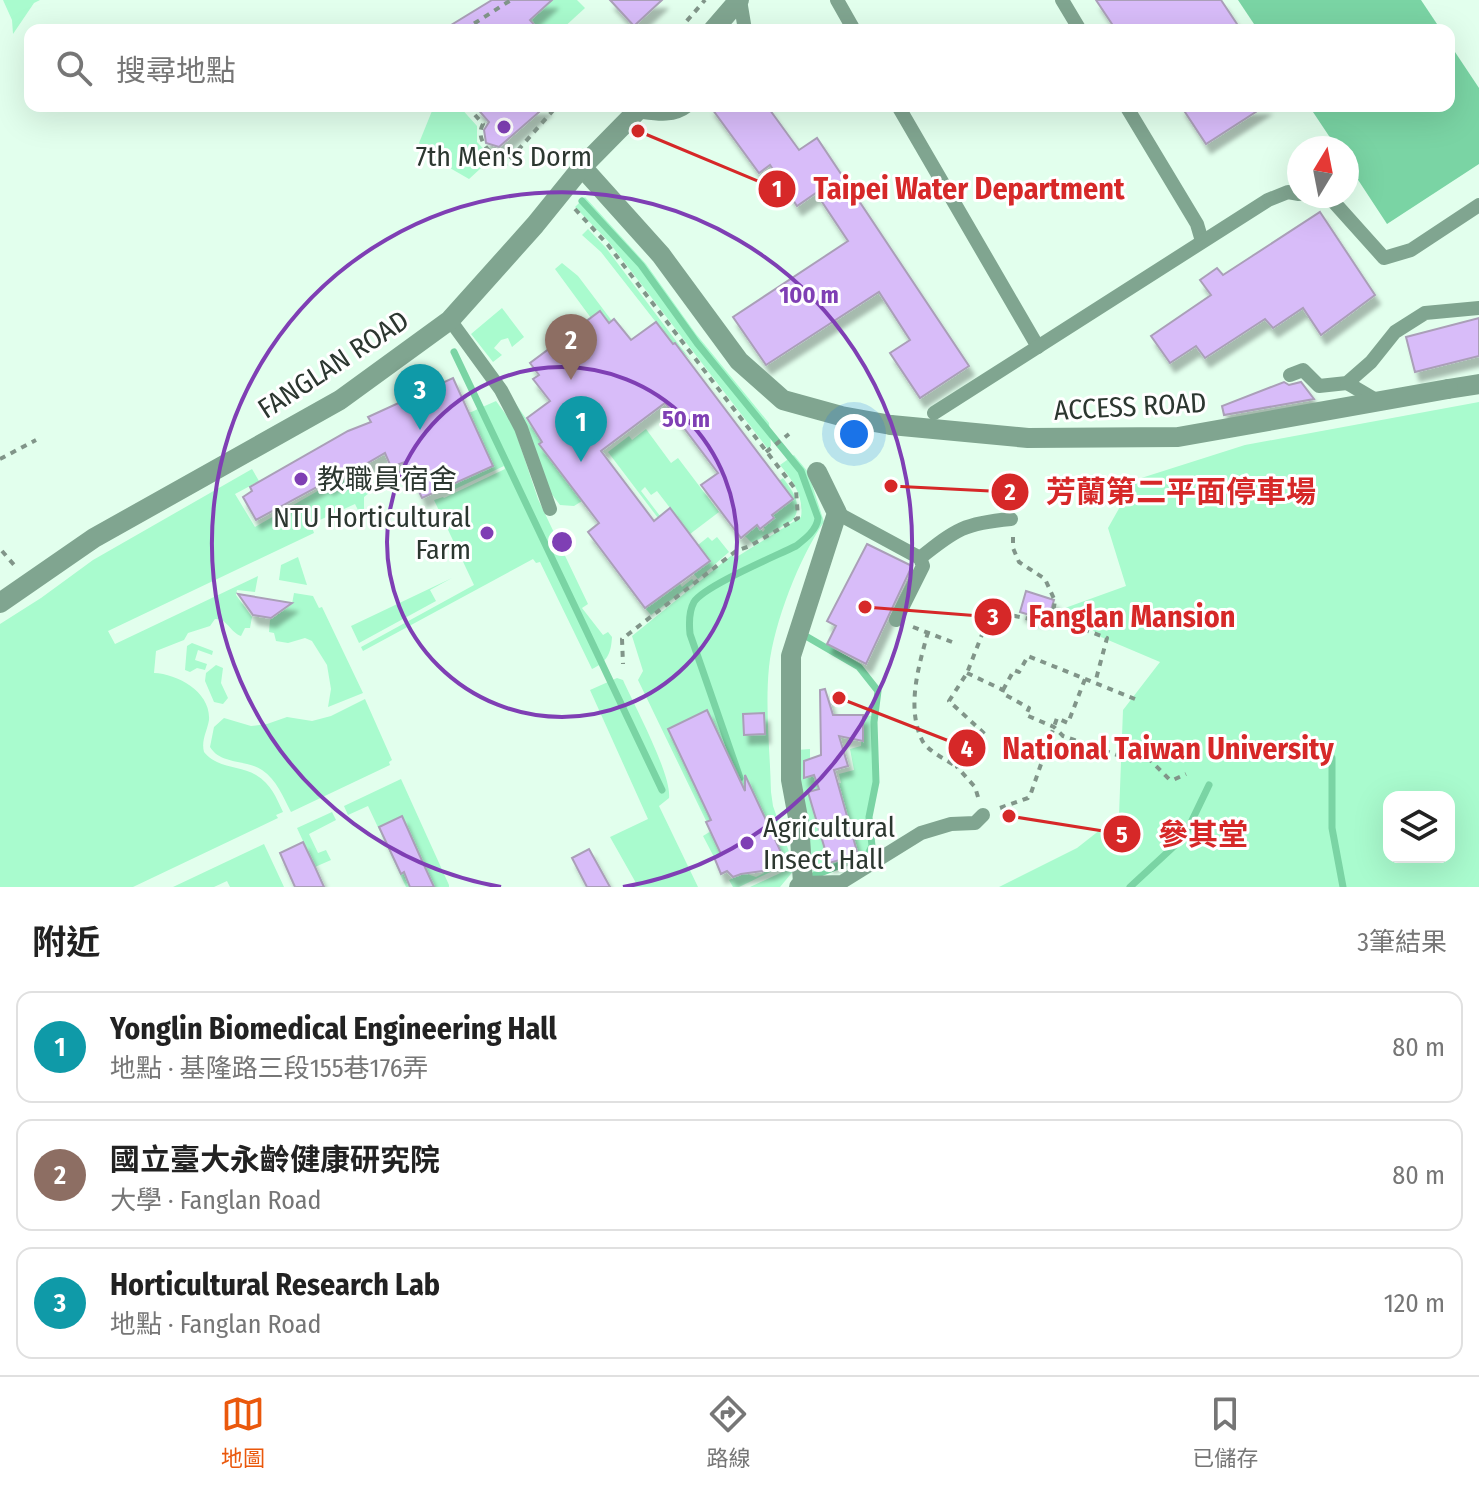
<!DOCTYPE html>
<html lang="zh-TW">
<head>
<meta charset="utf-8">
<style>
  :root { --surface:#fff; --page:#f6f6f6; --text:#222; --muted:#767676; --line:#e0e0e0; --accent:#ea580c }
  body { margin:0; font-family:"Fira Sans Condensed","Noto Sans TC",sans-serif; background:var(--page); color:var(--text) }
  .controls { position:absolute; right:24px; bottom:24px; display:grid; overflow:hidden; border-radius:16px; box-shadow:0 8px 32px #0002 }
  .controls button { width:72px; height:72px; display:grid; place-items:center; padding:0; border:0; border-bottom:2px solid var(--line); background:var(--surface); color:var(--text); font:40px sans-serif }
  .compass { position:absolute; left:1287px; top:136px; width:72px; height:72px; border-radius:50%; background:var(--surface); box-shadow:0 8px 32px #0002; rotate:10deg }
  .you { position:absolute; left:854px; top:434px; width:28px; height:28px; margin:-20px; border:6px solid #fff; border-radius:50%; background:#1a73e8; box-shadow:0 0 0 12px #1a73e833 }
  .badge { display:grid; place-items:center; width:52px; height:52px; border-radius:50%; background:var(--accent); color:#fff; font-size:26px; font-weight:700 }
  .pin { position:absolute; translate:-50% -66px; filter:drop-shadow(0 2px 4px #0008) }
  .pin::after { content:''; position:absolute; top:42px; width:28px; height:24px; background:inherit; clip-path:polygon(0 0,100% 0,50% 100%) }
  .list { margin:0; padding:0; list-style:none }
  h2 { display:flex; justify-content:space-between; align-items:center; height:104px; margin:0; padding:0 32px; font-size:34px }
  h2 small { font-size:26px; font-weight:400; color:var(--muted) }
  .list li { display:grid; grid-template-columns:52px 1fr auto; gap:24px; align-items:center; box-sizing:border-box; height:112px; margin:0 16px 16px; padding:0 16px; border:2px solid var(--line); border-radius:16px }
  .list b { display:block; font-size:30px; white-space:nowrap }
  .list p { margin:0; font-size:26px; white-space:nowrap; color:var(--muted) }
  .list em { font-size:26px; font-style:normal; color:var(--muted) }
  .icon { flex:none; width:44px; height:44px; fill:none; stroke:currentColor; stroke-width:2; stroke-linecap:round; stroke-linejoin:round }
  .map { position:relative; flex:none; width:1479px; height:887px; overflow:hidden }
  .search { position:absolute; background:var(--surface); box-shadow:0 8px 32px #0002; left:24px; right:24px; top:24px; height:88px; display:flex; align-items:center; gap:20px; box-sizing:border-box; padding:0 28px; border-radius:16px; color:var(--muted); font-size:30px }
  .sheet { height:488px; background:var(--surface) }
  nav { display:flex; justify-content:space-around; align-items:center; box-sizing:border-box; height:112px; border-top:2px solid var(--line); background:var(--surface); font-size:22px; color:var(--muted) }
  nav a { display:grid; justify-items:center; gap:4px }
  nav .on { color:var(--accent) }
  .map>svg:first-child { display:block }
  .green { fill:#a9fbce; fill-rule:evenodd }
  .water { fill:#7ad4a4 }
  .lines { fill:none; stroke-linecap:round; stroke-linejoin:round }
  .stream { stroke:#7ad4a4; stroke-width:7 }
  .building { fill:#d8bcf9; stroke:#aa9fb8; stroke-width:2; filter:url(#shadow) }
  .path { stroke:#819589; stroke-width:4; stroke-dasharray:6 6; stroke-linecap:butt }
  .service { stroke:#80a590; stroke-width:14 }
  .minor { stroke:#80a590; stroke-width:20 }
  .tertiary { stroke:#80a590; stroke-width:20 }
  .minor-bridge { stroke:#80a590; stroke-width:20 }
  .ring { fill:none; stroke:#7f3fb4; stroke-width:4 }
  .poi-dot { fill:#7f3fb4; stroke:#fff; stroke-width:3 }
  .labels { text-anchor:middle; stroke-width:6; stroke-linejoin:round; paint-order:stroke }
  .poi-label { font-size:28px; fill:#2c3730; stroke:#fff; text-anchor:start }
  .street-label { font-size:28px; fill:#2c3730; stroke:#fff }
  .centre { fill:#7f3fb4; stroke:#fff; stroke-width:4 }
  .ring-label { font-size:24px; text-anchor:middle; font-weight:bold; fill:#7f3fb4; stroke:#fff; stroke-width:6; stroke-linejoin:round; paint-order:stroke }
  .leader { fill:none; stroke:#d62828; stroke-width:3 }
  .callout-dot { fill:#d62828; stroke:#fff; stroke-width:3 }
  .mark-label { font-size:24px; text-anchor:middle; font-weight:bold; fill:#fff }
  .callout-label { font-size:30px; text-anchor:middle; font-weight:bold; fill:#d62828; stroke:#fff; stroke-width:6; stroke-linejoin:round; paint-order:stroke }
</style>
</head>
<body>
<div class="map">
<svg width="1479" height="887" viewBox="0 0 1479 887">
  <defs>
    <filter id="shadow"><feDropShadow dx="5" dy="9" stdDeviation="2" flood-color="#0004"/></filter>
  </defs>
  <rect width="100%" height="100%" fill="#e2ffed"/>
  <g class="green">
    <path d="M3 0H40L34 3 13 34 12 20Z"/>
    <path d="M552 0H577L585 8 561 30 521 28Z"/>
    <path d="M434 106H459L477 126V142L492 158 469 179 429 156 419 143Z"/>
    <path d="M585 197 646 264 696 334 769 423 771 446 768 449 608 241 575 207Z"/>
    <path d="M588 229 606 248 692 362 675 343 673 344 601 252 582 235Z"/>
    <path d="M562 263 578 276 612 321 609 322 600 311 591 318 555 269Z"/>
    <path d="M502 308 524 337 512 347 508 338 501 340 494 348 502 355 493 362 471 334Z"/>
    <path d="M509 394 542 442 539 444 582 501 574 506 560 505 547 488Z"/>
    <path d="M496 401 513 424 538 499 588 604 582 608 603 635 608 632 612 637C611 654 607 662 592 669L540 562 536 563 533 559 363 651 361 647 474 585 434 500 443 497 444 498 505 469 504 466 453 490 451 485 493 466 469 413Z"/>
    <path d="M1479 402V887H999L1077 848 1119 815 1123 710 1160 662 1101 637 1065 608 1126 586 1108 528 1135 480 1245 445ZM1389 797H1449V857H1389Z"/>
    <path d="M646 429 671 463 678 458 719 512 690 534 657 491 651 495 645 487 641 491 660 516 658 518 608 452 629 436 632 440Z"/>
    <path d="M794 455 808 472 824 522C799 558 774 623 769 667 765 708 770 750 771 792L773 806 795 869 780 887H750L789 869 787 864 739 887H733L729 880 744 873 756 877 764 873 757 858 721 854 714 857 703 836 711 831 638 680 643 671 632 636 732 555 735 558 801 517C804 496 793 481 780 465Z"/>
    <path d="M252 469 259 481 235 494 255 527 356 469 369 493 364 497V509L359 512 355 504 311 524 314 533 108 631 115 644 258 576 255 592 237 590 236 595 252 617 250 628H245L241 636C230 632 227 618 215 619L210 626 188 633 184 640 156 651 154 673C178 674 211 692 209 720 207 732 201 740 204 752 218 769 239 765 256 775 271 784 276 797 283 812L276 815 278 818 133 887H0V624L41 598 93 560Z"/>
    <path d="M783 478C793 491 804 506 792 521L752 543 744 535 757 525 763 532 765 529 763 527 774 518 772 515 779 481Z"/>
    <path d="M708 537 712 541 717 537 729 552 698 579 693 573 709 560 698 545Z"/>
    <path d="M298 557 307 585 279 580 281 565Z"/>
    <path d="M452 578 430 590 436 601 359 643 351 626Z"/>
    <path d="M692 579 695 582 651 615 645 608 679 583 682 587Z"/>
    <path d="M294 593 313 596 319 608 322 607 363 693 328 707 331 689 327 665 312 641 305 638 288 643 276 641 274 633 269 632 270 620 292 604Z"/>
    <path d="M192 643 213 651 212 655 198 650 195 660 207 664 205 670 197 668 190 672 185 670 187 646Z"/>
    <path d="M216 665 223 668 221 683 228 698 223 704 214 702 205 681 206 673Z"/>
    <path d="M617 678 623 680C634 705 672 775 669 798L659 806 698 887H630L636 883 610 837 648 819 590 690Z"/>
    <path d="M365 699 392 760 389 762 390 765 291 812C283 797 277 780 262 770 245 759 221 765 210 747L214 727 224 718 251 726 267 724 287 717 312 721 331 716Z"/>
    <path d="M863 715 873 716 874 781 867 818 870 845 866 853 813 875 811 855 805 832 797 750 810 749V760L819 788 841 783 839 774 854 770 850 749 861 746Z"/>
    <path d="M401 779 449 885V887H406L368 806 348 815 344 806Z"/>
    <path d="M332 812 336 820 309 834 318 853 326 850 331 860 315 867 297 828Z"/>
    <path d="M264 844 284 887H230L227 881 214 887H173Z"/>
  </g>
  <g class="water">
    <path d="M1238 0H1421L1441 30H1258Z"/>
    <path d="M1449 43 1479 88V164L1387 224 1347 163V148H1337L1309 106H1449Z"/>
  </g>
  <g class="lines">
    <g class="stream">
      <path d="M582 201 641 265 697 343 801 471 818 518C817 530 805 539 796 546 776 556 704 586 694 602 689 611 689 624 690 634L740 778"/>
      <path d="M454 352 662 790"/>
      <path d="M804 635 859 667 878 691 874 722 876 782 869 817 872 846 868 854 813 876"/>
      <path d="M1332 758V828L1343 887"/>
      <path d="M1130 887 1184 837 1209 785"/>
    </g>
  </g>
  <g class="building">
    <path d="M492 0H552L530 20 539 30H443Z"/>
    <path d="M610 0H662L634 26Z"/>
    <path d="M1096 0H1221L1241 30H1116Z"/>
    <path d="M475 106H546L499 147 486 143 484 130 489 122Z"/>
    <path d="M710 106H767L799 150 817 138 969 366 920 398 890 353 910 340 879 292 766 365 733 317 848 241 816 193 797 206 770 165 759 173Z"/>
    <path d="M1181 106H1265L1206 144Z"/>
    <path d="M1320 212 1375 295 1321 335 1303 308 1273 328 1265 319 1205 358 1196 346 1170 363 1151 336 1211 295 1200 280 1217 268 1223 275Z"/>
    <path d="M600 311 609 323 614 319 631 340 656 322 673 344 675 343 793 499 772 515 774 518 760 529 757 525 741 538 701 485 718 473 665 403 601 451 654 521 670 508 710 561 645 608 588 532 599 523 539 444 542 442 527 418 550 401 533 379 539 375 530 363Z"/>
    <path d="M1479 318V356L1415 372 1406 337Z"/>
    <path d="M453 378 493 466 422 498 405 462 391 467 385 453 328 486 326 482 256 520 243 497 252 491 250 487 348 431 371 422 368 417Z"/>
    <path d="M1284 382 1289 385 1301 382 1314 399 1224 415 1222 406Z"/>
    <path d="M867 544 912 566 866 664 827 644 836 626 827 621Z"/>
    <path d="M1026 591 1054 600 1049 616 1036 617 1020 612Z"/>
    <path d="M238 594 292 603 271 618 253 615Z"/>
    <path d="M825 689 833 715H863V741L839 736 848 766 834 770 858 855 829 863 808 792 819 789 814 775 804 778V761L821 755 820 690Z"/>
    <path d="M707 710 745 791V775L786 863 770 870 741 874 733 877 727 871 721 874 714 857 721 854 706 822 711 820 668 729Z"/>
    <path d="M764 713 765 734 744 735 743 714Z"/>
    <path d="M402 816 423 863 434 887H410L404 872 401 874 379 827Z"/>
    <path d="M303 842 315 867 324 887H295L280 853Z"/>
    <path d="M589 849 610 887H587L572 858Z"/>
  </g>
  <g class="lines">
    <g class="path">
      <path d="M464 30 511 0"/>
      <path d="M679 30 705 0"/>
      <path d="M467 106 483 124C474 141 492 153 504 166L557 106"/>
      <path d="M575 209 608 245 796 490 798 518 750 546 736 551 622 639 623 664"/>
      <path d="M766 452 789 434"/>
      <path d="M0 459 36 440"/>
      <path d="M1013 537V548L1019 562 1045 579 1055 601 1052 618"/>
      <path d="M2 551 15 566"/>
      <path d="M913 627 952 642"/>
      <path d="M928 632C919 665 906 707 922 740 927 751 947 760 957 767"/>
      <path d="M967 673 1003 690 1002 693 1029 708 1026 715 1054 727 1063 736 1123 757 1139 742 1149 759 1169 779 1173 780 1186 774"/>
      <path d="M1003 690 1014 670 1019 672 1028 656 1135 699"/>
      <path d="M978 797 975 787 957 767 987 736 949 701 967 673 983 632 995 612 1035 620 1052 618 1107 638 1095 683"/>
      <path d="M1000 808 1028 798 1031 793 1057 718 1068 723 1085 679"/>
    </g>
    <g class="service">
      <path d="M740 0 745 30"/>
      <path d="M837 0 854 30"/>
      <path d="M1062 0 1080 30"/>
      <path d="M898 106 1038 347"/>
      <path d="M1126 106 1197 224 1202 241"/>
      <path d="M635 111C653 113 672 118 687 106"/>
      <path d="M1312 196 1332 200 1384 258 1411 250 1479 205"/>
      <path d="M450 320 501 390 521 428 550 509"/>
      <path d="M1290 375 1303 370 1319 386 1347 383 1371 362 1395 332 1425 313 1479 308"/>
      <path d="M1347 383 1381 403"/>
      <path d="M934 413 1268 200 1288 192 1299 194"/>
      <path d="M837 513 920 558 923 566 896 620"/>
      <path d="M920 558C956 529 965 523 1011 519"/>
      <path d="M803 883 842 882 921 833 951 824 975 823 983 815"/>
    </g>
    <g class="minor">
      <path d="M582 167 661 255 739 361 783 400 841 416 891 425"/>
      <path d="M1448 389 1479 384"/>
      <path d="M799 887 803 883 799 823 791 780V656L837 513 817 472"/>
    </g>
    <g class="tertiary">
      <path d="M713 30 739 0"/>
      <path d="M0 603 94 538 340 400 450 320 535 225 582 167 642 106"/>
    </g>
    <path class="minor-bridge" d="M891 425 1028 438 1178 437 1448 389"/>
  </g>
  <g class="ring">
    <circle cx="562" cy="542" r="175"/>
    <path d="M501 887A350 350 0 1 1 623 887"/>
  </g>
  <g class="poi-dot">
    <circle cx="504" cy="127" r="8"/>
    <circle cx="301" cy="479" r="8"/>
    <circle cx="487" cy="533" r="8"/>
    <circle cx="747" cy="843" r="8"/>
  </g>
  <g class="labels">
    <g class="poi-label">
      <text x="504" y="166" text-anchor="middle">7th Men's Dorm</text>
      <text x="317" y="489">教職員宿舍</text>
      <text x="471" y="527" text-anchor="end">NTU Horticultural<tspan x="471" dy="32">Farm</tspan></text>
      <text x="763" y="837">Agricultural<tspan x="763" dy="32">Insect Hall</tspan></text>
    </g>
    <g class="street-label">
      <text transform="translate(333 364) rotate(-33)" y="10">FANGLAN ROAD</text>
      <text transform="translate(1130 406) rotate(-3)" y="10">ACCESS ROAD</text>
    </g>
  </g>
  <circle cx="562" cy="542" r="12" class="centre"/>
  <g class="ring-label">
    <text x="809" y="303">100 m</text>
    <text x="686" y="427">50 m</text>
  </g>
  <path class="leader" d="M638 131L777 189M891 486L1010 492M865 607L993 617M839 698L967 748M1009 816L1122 834"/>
  <g class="callout-dot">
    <circle cx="638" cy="131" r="8"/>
    <circle cx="891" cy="486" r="8"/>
    <circle cx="865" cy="607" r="8"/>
    <circle cx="839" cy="698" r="8"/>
    <circle cx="1009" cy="816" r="8"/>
    <circle cx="777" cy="189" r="20"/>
    <circle cx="1010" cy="492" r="20"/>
    <circle cx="993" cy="617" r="20"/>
    <circle cx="967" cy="748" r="20"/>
    <circle cx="1122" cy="834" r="20"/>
  </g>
  <g class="mark-label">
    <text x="777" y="197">1</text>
    <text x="1010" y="500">2</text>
    <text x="993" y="625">3</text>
    <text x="967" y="757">4</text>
    <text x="1122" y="843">5</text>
  </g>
  <g class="callout-label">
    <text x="969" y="199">Taipei Water Department</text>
    <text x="1181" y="502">芳蘭第二平面停車場</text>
    <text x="1132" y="627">Fanglan Mansion</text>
    <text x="1168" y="759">National Taiwan University</text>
    <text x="1203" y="845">參其堂</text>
  </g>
</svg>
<div class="controls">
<button><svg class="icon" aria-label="layers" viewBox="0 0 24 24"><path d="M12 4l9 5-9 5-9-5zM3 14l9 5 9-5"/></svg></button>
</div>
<svg class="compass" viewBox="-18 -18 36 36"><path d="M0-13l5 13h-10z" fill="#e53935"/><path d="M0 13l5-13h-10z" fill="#767676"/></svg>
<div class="you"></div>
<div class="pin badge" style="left:581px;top:462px;background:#0f9aa8">1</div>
<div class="pin badge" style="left:571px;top:380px;background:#8d6e63">2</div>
<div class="pin badge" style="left:420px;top:430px;background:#0f9aa8">3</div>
<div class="search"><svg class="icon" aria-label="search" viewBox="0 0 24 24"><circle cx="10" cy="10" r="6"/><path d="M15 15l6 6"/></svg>搜尋地點</div>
</div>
<section class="sheet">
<h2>附近<small>3筆結果</small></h2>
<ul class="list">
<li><span class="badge" style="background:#0f9aa8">1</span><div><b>Yonglin Biomedical Engineering Hall</b><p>地點 · 基隆路三段155巷176弄</p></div><em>80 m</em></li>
<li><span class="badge" style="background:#8d6e63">2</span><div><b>國立臺大永齡健康研究院</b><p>大學 · Fanglan Road</p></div><em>80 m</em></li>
<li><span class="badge" style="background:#0f9aa8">3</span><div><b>Horticultural Research Lab</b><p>地點 · Fanglan Road</p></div><em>120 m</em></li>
</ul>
</section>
<nav>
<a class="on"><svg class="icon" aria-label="map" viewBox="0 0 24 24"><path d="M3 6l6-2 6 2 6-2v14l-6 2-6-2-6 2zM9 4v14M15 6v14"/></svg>地圖</a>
<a><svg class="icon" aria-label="directions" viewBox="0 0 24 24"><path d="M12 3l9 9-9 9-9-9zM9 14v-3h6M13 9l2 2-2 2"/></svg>路線</a>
<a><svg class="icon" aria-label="saved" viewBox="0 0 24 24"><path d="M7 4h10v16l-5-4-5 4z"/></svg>已儲存</a>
</nav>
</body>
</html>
